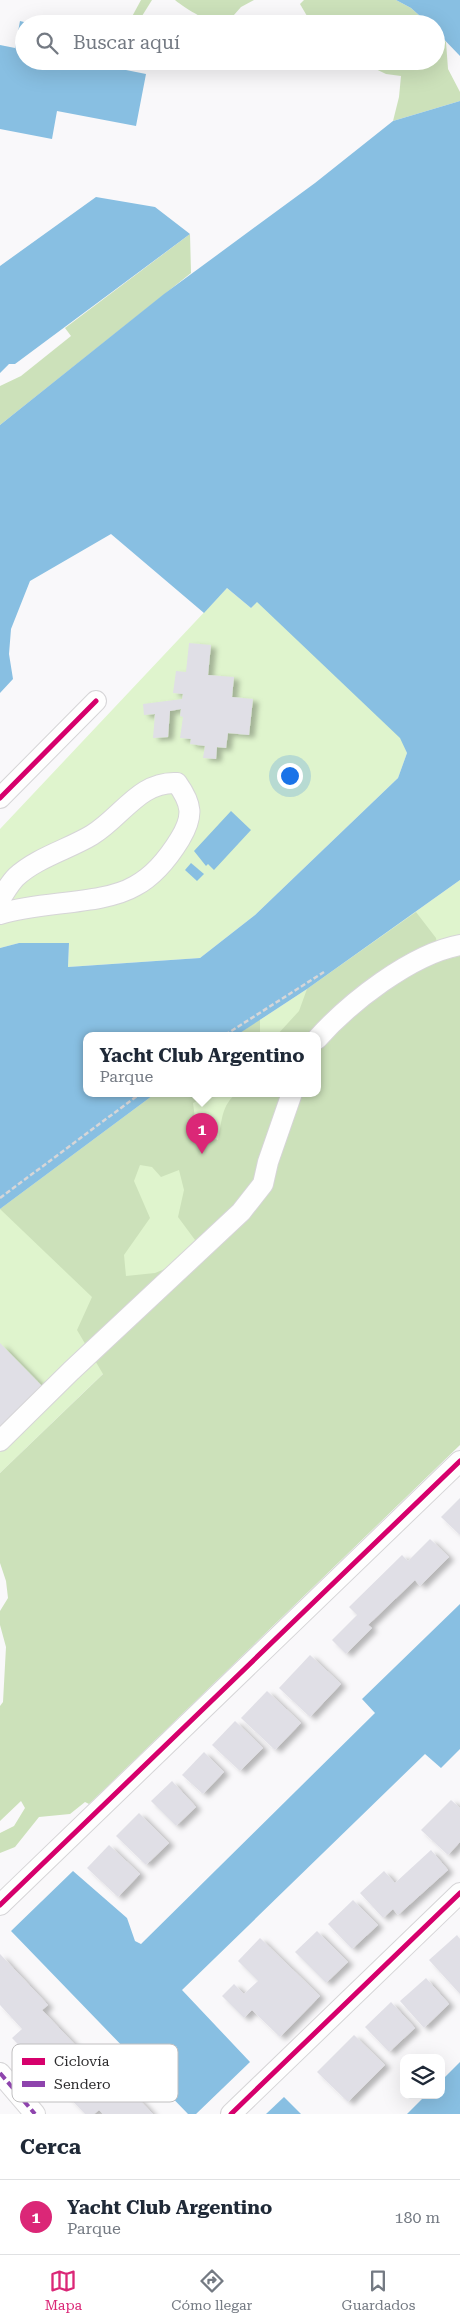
<!DOCTYPE html>
<html lang="es">
<head>
<meta charset="utf-8">
<style>
  :root { --surface:#fff; --page:#f6f6f7; --text:#1f2937; --muted:#747a83; --line:#e0e1e3; --accent:#db2777 }
  body { margin:0; font-family:"Roboto Serif",serif; background:var(--page); color:var(--text) }
  .controls { position:absolute; right:15px; bottom:15px; display:grid; overflow:hidden; border-radius:10px; box-shadow:0 5px 20px #0002 }
  .controls button { width:45px; height:45px; display:grid; place-items:center; padding:0; border:0; border-bottom:1px solid var(--line); background:var(--surface); color:var(--text); font:25px sans-serif }
  .you { position:absolute; left:289px; top:775px; width:18px; height:18px; margin:-12px; border:4px solid #fff; border-radius:50%; background:#1a73e8; box-shadow:0 0 0 8px #1a73e833 }
  .badge { display:grid; place-items:center; width:32px; height:32px; border-radius:50%; background:var(--accent); color:#fff; font-size:16px; font-weight:700 }
  .pin { position:absolute; translate:-50% -41px; filter:drop-shadow(0 1px 2px #0008) }
  .pin::after { content:''; position:absolute; top:26px; width:18px; height:15px; background:inherit; clip-path:polygon(0 0,100% 0,50% 100%) }
  .popup { position:absolute; left:83px; top:1032px; width:238px; height:65px; box-sizing:border-box; display:grid; place-content:center; border-radius:10px; background:var(--surface); filter:drop-shadow(0 1px 4px #0005); font-size:16px; white-space:nowrap; color:var(--muted) }
  .popup b { font-size:19px; color:var(--text) }
  .popup::after { content:''; position:absolute; left:50%; top:100%; margin-left:-10px; border:10px solid transparent; border-top-color:var(--surface) }
  .list { margin:0; padding:0; list-style:none }
  h2 { display:flex; justify-content:space-between; align-items:center; height:65px; margin:0; padding:0 20px; font-size:21px }
  h2 small { font-size:16px; font-weight:400; color:var(--muted) }
  .list li { display:grid; grid-template-columns:32px 1fr auto; gap:15px; align-items:center; box-sizing:border-box; height:75px; padding:0 20px; border-top:1px solid var(--line) }
  .list b { display:block; font-size:19px; white-space:nowrap }
  .list p { margin:0; font-size:16px; white-space:nowrap; color:var(--muted) }
  .list em { font-size:16px; font-style:normal; color:var(--muted) }
  .icon { flex:none; width:28px; height:28px; fill:none; stroke:currentColor; stroke-width:2; stroke-linecap:round; stroke-linejoin:round }
  .map { position:relative; flex:none; width:460px; height:2114px; overflow:hidden }
  .search { position:absolute; background:var(--surface); box-shadow:0 5px 20px #0002; left:15px; right:15px; top:15px; height:55px; display:flex; align-items:center; gap:12px; box-sizing:border-box; padding:0 18px; border-radius:28px; color:var(--muted); font-size:19px }
  .sheet { height:140px; background:var(--surface) }
  nav { display:flex; justify-content:space-around; align-items:center; box-sizing:border-box; height:70px; border-top:1px solid var(--line); background:var(--surface); font-size:14px; color:var(--muted) }
  nav a { display:grid; justify-items:center; gap:2px }
  nav .on { color:var(--accent) }
  .map>svg:first-child { display:block }
  .green { fill:#dff4cd }
  .forest { fill:#cce1ba; fill-rule:evenodd }
  .water { fill:#88bfe2 }
  .building { fill:#e0dfe6; filter:url(#shadow) }
  .lines { fill:none; stroke-linecap:round; stroke-linejoin:round }
  .minor-casing { stroke:#d6d5d7; stroke-width:22 }
  .path { stroke:#d7d6d7; stroke-width:2.5; stroke-dasharray:5 2.5; stroke-linecap:butt }
  .minor { stroke:#fefefe; stroke-width:20 }
  .quiet { stroke:#8e44ad; stroke-width:4; stroke-dasharray:8 4; stroke-linecap:butt }
  .cycleway-casing { stroke:#fff; stroke-width:8 }
  .cycleway { stroke:#d6006c; stroke-width:5 }
  .key { fill:#fff; stroke:#c0bfc0; stroke-width:1 }
  .key-label { font-size:14px; fill:#2c2b2d }
</style>
</head>
<body>
<div class="map">
<svg width="460" height="2114" viewBox="0 0 460 2114">
  <defs>
    <filter id="shadow"><feDropShadow dx="5.5" dy="3" stdDeviation="2.5" flood-color="#0004"/></filter>
  </defs>
  <rect width="100%" height="100%" fill="#f9f8fa"/>
  <g class="green">
    <path d="M227 588 251 608 257 601 401 738 407 753 398 778 255 915 200 958 68 967 69 943H19L0 948V829Z"/>
    <path d="M460 880V1126L408 1080 0 1473V1209L156 1093H317V1035H237L307 989Z"/>
  </g>
  <g class="forest">
    <path d="M141 0H152L137 24H128Z"/>
    <path d="M175 0H254L241 7 226 24C209 23 187 10 175 0Z"/>
    <path d="M304 0H396L411 8 429 24H319L307 16 300 4Z"/>
    <path d="M436 31 446 42 448 69 460 92V101L393 121 399 97 401 76 386 74 359 61H436Z"/>
    <path d="M190 234 191 273 0 425V386L21 376 71 336 65 328Z"/>
    <path d="M416 912 436 938 440 961 460 956V1445L89 1804 85 1802 70 1814 39 1817 15 1847 0 1853V1833L14 1826 25 1808 21 1801 0 1821V1706L3 1702 6 1647 0 1625V1611L8 1598 6 1581 0 1563V1473L103 1374 77 1330 92 1297 0 1209 156 1093H214L193 1103 197 1133 218 1140C222 1122 221 1105 237 1093H317V1035H277L299 1011 307 989ZM140 1165 152 1167 161 1177 179 1170 184 1190 178 1217 198 1244 187 1260 155 1273 126 1276 124 1255 150 1218 134 1181Z"/>
    <path d="M260 1019V1035H237Z"/>
  </g>
  <g class="water">
    <path d="M396 0H460V56L436 31V24H429L411 8Z"/>
    <path d="M20 21 32 24H24V61H81L146 74 136 126 57 111 52 139 0 129V45L15 48Z"/>
    <path d="M460 101V880L307 989 237 1035H87V1093H156L0 1209V948L19 943H69L68 967 200 958 255 915 398 778 407 753 400 738 257 602 251 608 227 588 204 613 111 534 30 581 11 629 9 654 13 679 0 693V425L164 294 315 183 393 121Z"/>
    <path d="M96 197 155 207 190 234 15 364H9L0 373V266Z"/>
    <path d="M231 811 251 830 214 870 208 864 206 866 194 851Z"/>
    <path d="M191 863 204 874 197 881 185 870Z"/>
    <path d="M460 1604V1749L441 1768 425 1754 182 1990 250 2062 196 2114H188L11 1931 73 1871 127 1918 135 1941 141 1944 375 1713 362 1699Z"/>
    <path d="M460 2062V2114H407L426 2095H441V2081Z"/>
    <path d="M284 2097 301 2114H266Z"/>
  </g>
  <g class="building">
    <path d="M189 643 211 645 208 675 234 677 232 697 253 699 249 735 228 733 226 748 217 747 216 759 203 758 205 746 190 744 191 739 180 738 183 717 180 716 181 709 170 711 168 737 153 738 155 714 144 715 143 704 182 699 183 694 173 693 176 671 186 672Z"/>
    <path d="M0 1343 45 1389 0 1433Z"/>
    <path d="M460 1498V1535L441 1517Z"/>
    <path d="M430 1539 449 1557 420 1586 415 1580 368 1625 372 1628 346 1654 332 1640 357 1615 349 1607 402 1555 408 1561Z"/>
    <path d="M310 1655 341 1684 310 1717 279 1688Z"/>
    <path d="M267 1691 301 1723 275 1750 241 1718Z"/>
    <path d="M235 1721 263 1748 240 1771 212 1745Z"/>
    <path d="M204 1752 224 1772 203 1794 182 1775Z"/>
    <path d="M172 1781 196 1807 176 1826 151 1801Z"/>
    <path d="M451 1800 460 1808V1842L448 1855 421 1830Z"/>
    <path d="M139 1813 169 1843 146 1865 116 1836Z"/>
    <path d="M109 1845 140 1874 118 1897 87 1868Z"/>
    <path d="M431 1850 448 1870 398 1915 393 1909 383 1918 360 1893 384 1871 395 1883Z"/>
    <path d="M353 1900 378 1925 352 1949 328 1924Z"/>
    <path d="M317 1931 348 1962 326 1983 295 1952Z"/>
    <path d="M457 1935 460 1939V1994L429 1960Z"/>
    <path d="M260 1938 320 1996 280 2037 252 2010 244 2018 222 1996 234 1984 244 1994 258 1981 238 1961Z"/>
    <path d="M0 1954 48 2005 42 2010 119 2091 125 2085 153 2114H103L99 2110 94 2114H85L12 2038 22 2029 0 2005Z"/>
    <path d="M426 1978 449 2004 424 2028 400 2001Z"/>
    <path d="M391 2002 415 2028 389 2052 365 2027Z"/>
    <path d="M354 2035 385 2065 348 2102 317 2072Z"/>
  </g>
  <g class="lines">
    <g class="minor-casing">
      <g id="minor">
        <path d="M0 798 96 701"/>
        <path d="M0 899C5 892 10 883 16 877 36 858 69 849 92 835 122 817 139 781 177 783 192 804 194 816 180 839 169 857 154 876 135 886 103 905 39 901 0 914"/>
        <path d="M317 1039C349 1003 411 954 460 945"/>
        <path d="M0 1441 71 1371 241 1212 263 1184 268 1162 292 1093"/>
        <path d="M0 1905 460 1461"/>
        <path d="M0 2073 35 2114"/>
        <path d="M231 2114 460 1893"/>
      </g>
    </g>
    <g class="path">
      <path d="M225 1035 324 972"/>
      <path d="M0 1198 141 1093"/>
    </g>
    <use href="#minor" class="minor"/>
    <path class="quiet" d="M0 2073 35 2114"/>
    <g class="cycleway-casing">
      <g id="cycleway">
        <path d="M0 798 96 701"/>
        <path d="M0 1905 460 1461"/>
        <path d="M231 2114 460 1893"/>
      </g>
    </g>
    <use href="#cycleway" class="cycleway"/>
  </g>
  <rect x="12" y="2044" width="166" height="58" rx="8" class="key"/>
  <rect x="22" y="2058" width="23" height="7" fill="#d6006c"/>
  <rect x="22" y="2081" width="23" height="6" fill="#8e44ad"/>
  <g class="key-label">
    <text x="54" y="2066">Ciclovía</text>
    <text x="54" y="2089">Sendero</text>
  </g>
</svg>
<div class="controls">
<button><svg class="icon" aria-label="layers" viewBox="0 0 24 24"><path d="M12 4l9 5-9 5-9-5zM3 14l9 5 9-5"/></svg></button>
</div>
<div class="you"></div>
<div class="pin badge" style="left:202px;top:1154px">1</div>
<div class="popup"><b>Yacht Club Argentino</b>Parque</div>
<div class="search"><svg class="icon" aria-label="search" viewBox="0 0 24 24"><circle cx="10" cy="10" r="6"/><path d="M15 15l6 6"/></svg>Buscar aquí</div>
</div>
<section class="sheet">
<h2>Cerca<small></small></h2>
<ul class="list">
<li><span class="badge">1</span><div><b>Yacht Club Argentino</b><p>Parque</p></div><em>180 m</em></li>
</ul>
</section>
<nav>
<a class="on"><svg class="icon" aria-label="map" viewBox="0 0 24 24"><path d="M3 6l6-2 6 2 6-2v14l-6 2-6-2-6 2zM9 4v14M15 6v14"/></svg>Mapa</a>
<a><svg class="icon" aria-label="directions" viewBox="0 0 24 24"><path d="M12 3l9 9-9 9-9-9zM9 14v-3h6M13 9l2 2-2 2"/></svg>Cómo llegar</a>
<a><svg class="icon" aria-label="saved" viewBox="0 0 24 24"><path d="M7 4h10v16l-5-4-5 4z"/></svg>Guardados</a>
</nav>
</body>
</html>
